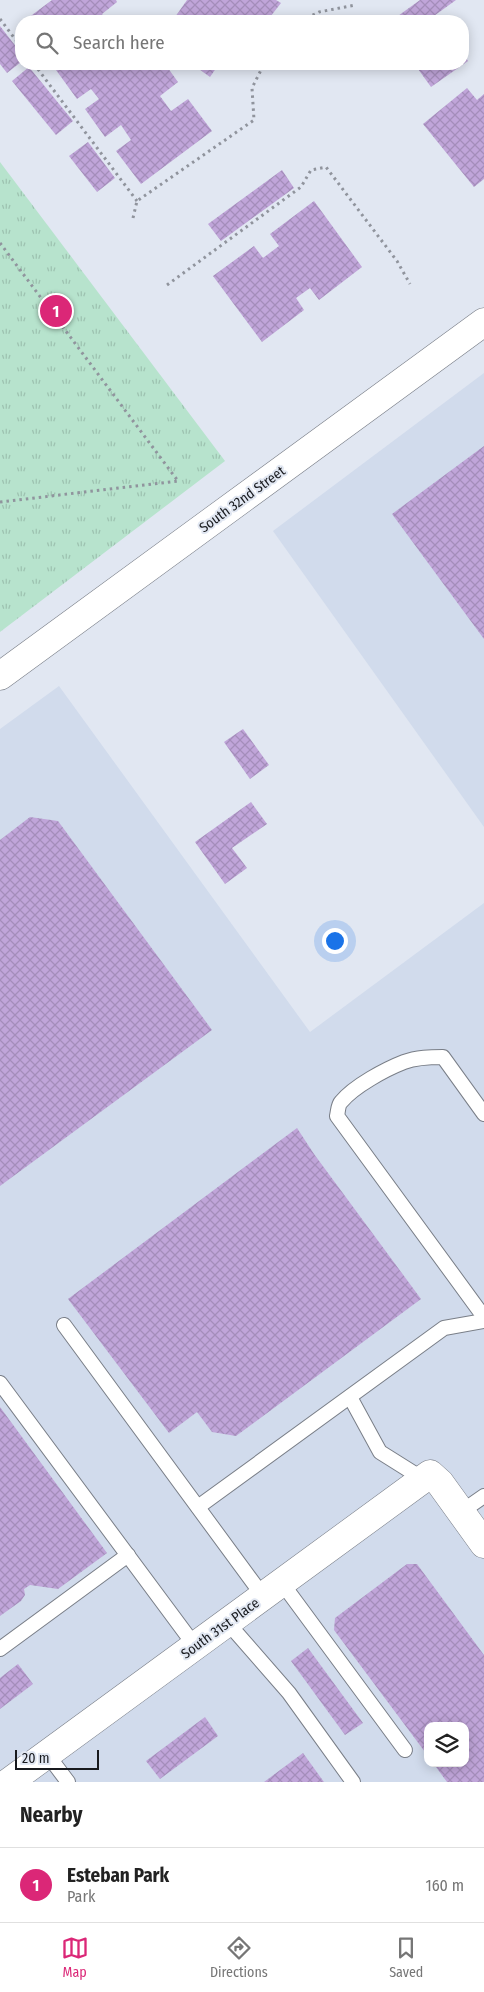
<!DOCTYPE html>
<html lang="en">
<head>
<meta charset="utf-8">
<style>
  :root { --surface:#fff; --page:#f6f6f6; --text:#222; --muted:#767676; --line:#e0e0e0; --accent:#db2777 }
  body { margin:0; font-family:"Fira Sans Condensed",sans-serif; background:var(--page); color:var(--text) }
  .controls { position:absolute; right:15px; bottom:15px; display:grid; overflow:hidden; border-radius:10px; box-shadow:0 2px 12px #0003 }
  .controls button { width:45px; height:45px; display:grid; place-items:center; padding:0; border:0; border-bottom:1px solid var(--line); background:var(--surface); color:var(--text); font:25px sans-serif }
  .scale { position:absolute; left:15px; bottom:12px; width:84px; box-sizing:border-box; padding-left:5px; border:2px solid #181a1e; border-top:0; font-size:14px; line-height:18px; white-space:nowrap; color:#181a1e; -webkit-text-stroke:4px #e1e7f2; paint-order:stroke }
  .you { position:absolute; left:334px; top:940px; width:18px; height:18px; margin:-12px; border:4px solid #fff; border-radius:50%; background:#1a73e8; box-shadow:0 0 0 8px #1a73e833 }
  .badge { display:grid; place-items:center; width:32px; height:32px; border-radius:50%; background:var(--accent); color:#fff; font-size:16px; font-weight:700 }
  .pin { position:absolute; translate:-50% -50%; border:2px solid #fff; box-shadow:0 1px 5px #0006 }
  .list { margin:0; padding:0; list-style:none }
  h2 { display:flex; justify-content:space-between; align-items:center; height:65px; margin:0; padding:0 20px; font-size:21px }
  h2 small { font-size:16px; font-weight:400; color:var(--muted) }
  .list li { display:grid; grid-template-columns:32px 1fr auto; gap:15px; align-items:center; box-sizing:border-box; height:75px; padding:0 20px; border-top:1px solid var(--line) }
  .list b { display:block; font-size:19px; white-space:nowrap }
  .list p { margin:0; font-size:16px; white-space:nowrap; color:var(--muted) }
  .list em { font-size:16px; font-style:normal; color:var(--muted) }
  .icon { flex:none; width:28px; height:28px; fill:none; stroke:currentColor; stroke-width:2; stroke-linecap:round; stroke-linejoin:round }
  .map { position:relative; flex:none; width:484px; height:1782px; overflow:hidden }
  .search { position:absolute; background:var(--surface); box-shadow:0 2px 12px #0003; left:15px; right:15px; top:15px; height:55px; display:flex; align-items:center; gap:12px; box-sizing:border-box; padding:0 18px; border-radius:20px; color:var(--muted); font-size:19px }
  .sheet { height:140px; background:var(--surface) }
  nav { display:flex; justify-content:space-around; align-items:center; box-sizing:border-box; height:70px; border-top:1px solid var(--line); background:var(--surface); font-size:14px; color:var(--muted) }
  nav a { display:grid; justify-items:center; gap:2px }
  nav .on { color:var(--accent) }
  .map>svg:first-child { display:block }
  .built { fill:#d1dbec; fill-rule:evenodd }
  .grass { fill:url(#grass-tufts) }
  .building { fill:url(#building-cross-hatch) }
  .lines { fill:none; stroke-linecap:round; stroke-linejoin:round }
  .service-casing { stroke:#797e87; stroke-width:16 }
  .minor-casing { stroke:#797e87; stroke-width:29 }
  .secondary-casing { stroke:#797e87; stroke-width:29 }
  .path { stroke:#90949d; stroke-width:3; stroke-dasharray:2.5 4; stroke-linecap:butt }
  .service { stroke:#fff; stroke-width:14 }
  .minor { stroke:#fff; stroke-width:28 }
  .secondary { stroke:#fff; stroke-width:28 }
  .labels { text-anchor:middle; stroke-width:4; stroke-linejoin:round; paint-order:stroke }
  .street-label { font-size:14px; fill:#181a1e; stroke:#e1e7f2 }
</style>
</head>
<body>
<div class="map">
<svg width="484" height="1782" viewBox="0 0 484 1782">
  <defs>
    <pattern id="grass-tufts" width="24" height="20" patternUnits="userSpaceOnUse" patternTransform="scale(1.25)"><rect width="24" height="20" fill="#b7e3cd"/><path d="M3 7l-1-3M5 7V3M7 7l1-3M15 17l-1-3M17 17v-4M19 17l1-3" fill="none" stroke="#9dc2b0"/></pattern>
    <pattern id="building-cross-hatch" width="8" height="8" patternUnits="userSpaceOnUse" patternTransform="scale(1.25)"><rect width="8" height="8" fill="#c0a5d9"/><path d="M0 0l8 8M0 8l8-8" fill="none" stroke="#a48dba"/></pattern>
  </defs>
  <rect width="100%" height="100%" fill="#e1e7f2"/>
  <g class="built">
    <path d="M484 373V827L273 531Z"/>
    <path d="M59 686 310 1032 484 903V1782H0V729ZM428 1726H465V1763H428Z"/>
  </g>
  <path class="grass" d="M0 162 225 461 0 632Z"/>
  <g class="building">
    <path d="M52 0H116L117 2 102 14 107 21H24Z"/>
    <path d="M187 0H276L281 3 267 21H175L173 20Z"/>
    <path d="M420 0H456L427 21H391Z"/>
    <path d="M0 26 21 53V62L7 73 0 64Z"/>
    <path d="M463 53 468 61 431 87 418 69 426 64H463Z"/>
    <path d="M65 64H165L178 82 160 96 171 111 188 99 212 131 141 184 116 151 131 140 121 125 105 137 85 109 99 99 91 89 77 99 56 70Z"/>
    <path d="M192 64H219L210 77Z"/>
    <path d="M29 67 73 121 56 135 12 81Z"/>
    <path d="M467 88 477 100 484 94V179L474 187 423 124Z"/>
    <path d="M88 142 115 178 97 192 69 156Z"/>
    <path d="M282 170 294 188 221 241 208 224Z"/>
    <path d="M314 201 362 267 319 300 310 288 296 298 304 310 262 342 213 276 254 246 263 258 279 246 270 234Z"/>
    <path d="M484 446V639L392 514Z"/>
    <path d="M243 729 269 765 250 779 224 742Z"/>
    <path d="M251 802 267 824 232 848 247 868 225 884 195 842Z"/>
    <path d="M30 817 58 821 212 1030 0 1186V840Z"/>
    <path d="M297 1128 314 1154 421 1299 236 1436 212 1432 197 1412 169 1433 68 1299Z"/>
    <path d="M0 1407 107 1553 58 1589 30 1585 24 1589 25 1595 21 1601 0 1616Z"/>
    <path d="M407 1564H417L484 1655V1782H447L433 1763H465V1726H428V1756L334 1630 335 1618Z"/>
    <path d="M308 1648 363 1723 345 1735 291 1661Z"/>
    <path d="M18 1664 33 1684 0 1709V1678Z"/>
    <path d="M205 1717 218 1736 160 1779 146 1761Z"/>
    <path d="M303 1753 324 1782H264Z"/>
  </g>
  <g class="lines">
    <g class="service-casing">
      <g id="service">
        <path d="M484 1114 443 1057C431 1057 417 1057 404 1062 386 1069 354 1086 341 1102 338 1105 338 1112 337 1116L484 1317"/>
        <path d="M64 1325 263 1596"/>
        <path d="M0 1383 195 1646"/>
        <path d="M350 1397 380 1452 423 1479"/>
        <path d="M198 1507 444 1328 484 1321"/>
        <path d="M461 1512 484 1496"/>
        <path d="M282 1583 405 1750"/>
        <path d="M227 1622 289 1693 353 1782"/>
        <path d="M0 1649 128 1555"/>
        <path d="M47 1754 68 1782"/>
      </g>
    </g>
    <g class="minor-casing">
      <path id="minor" d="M9 1782 430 1474 440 1483 484 1544"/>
    </g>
    <g class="secondary-casing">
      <path id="secondary" d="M0 676 484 322"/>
    </g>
    <g class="path">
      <path d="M0 19 21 47"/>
      <path d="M301 21 319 12 355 5"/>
      <path d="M34 64 137 201"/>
      <path d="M133 218 137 201 254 120 252 88 264 64"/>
      <path d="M0 243 178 481"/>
      <path d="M167 285 301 187 311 170 326 167 397 261 410 284"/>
      <path d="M0 502 178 481"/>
    </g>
    <use href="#service" class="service"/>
    <use href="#minor" class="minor"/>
    <use href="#secondary" class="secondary"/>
  </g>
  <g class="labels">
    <g class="street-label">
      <text transform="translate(242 499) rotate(-36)" y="5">South 32nd Street</text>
      <text transform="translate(220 1628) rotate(-36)" y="5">South 31st Place</text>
    </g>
  </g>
</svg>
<div class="controls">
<button><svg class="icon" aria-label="layers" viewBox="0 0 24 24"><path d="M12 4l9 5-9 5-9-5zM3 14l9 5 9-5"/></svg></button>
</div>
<div class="scale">20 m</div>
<div class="you"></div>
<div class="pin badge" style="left:56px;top:311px">1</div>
<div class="search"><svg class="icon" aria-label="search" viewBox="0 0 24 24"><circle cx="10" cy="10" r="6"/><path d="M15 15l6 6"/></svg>Search here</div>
</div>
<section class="sheet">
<h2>Nearby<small></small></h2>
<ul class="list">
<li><span class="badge">1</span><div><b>Esteban Park</b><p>Park</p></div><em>160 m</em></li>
</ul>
</section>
<nav>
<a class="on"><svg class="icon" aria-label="map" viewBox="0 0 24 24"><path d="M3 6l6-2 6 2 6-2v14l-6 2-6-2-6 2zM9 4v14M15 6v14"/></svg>Map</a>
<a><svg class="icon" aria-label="directions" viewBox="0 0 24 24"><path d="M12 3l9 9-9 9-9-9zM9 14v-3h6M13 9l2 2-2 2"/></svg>Directions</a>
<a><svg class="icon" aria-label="saved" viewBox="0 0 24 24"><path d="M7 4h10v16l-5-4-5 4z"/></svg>Saved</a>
</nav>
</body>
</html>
